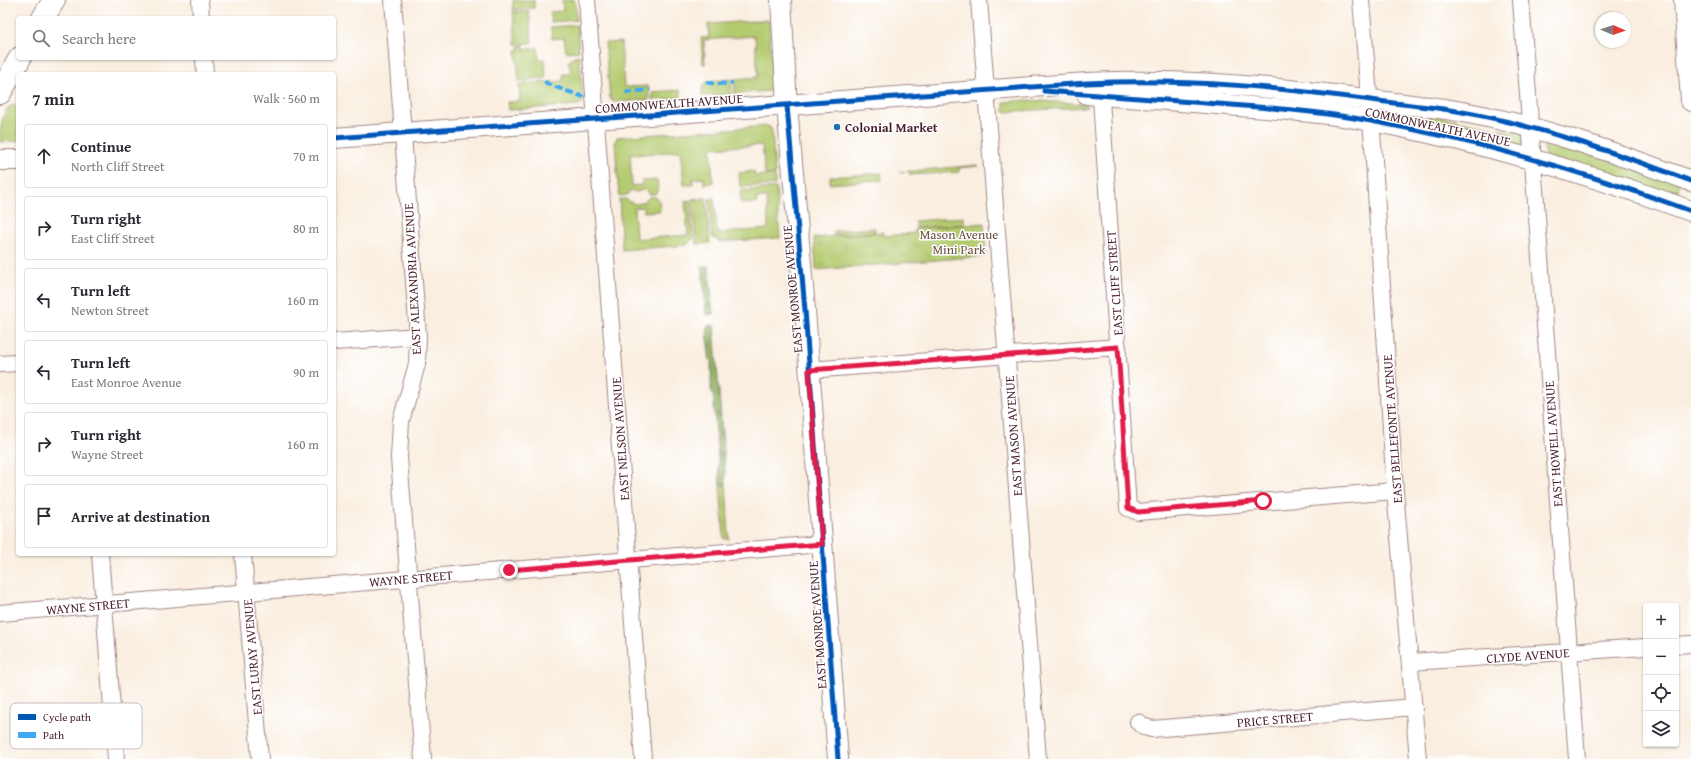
<!DOCTYPE html>
<html lang="en">
<head>
<meta charset="utf-8">
<style>
  :root { --surface:#fff; --page:#f7f7f7; --text:#2b2b33; --muted:#7c7c81; --line:#e1e1e2 }
  body { margin:0; font-family:"Gentium Book Plus",serif; background:var(--page); color:var(--text) }
  .controls { position:absolute; right:12px; bottom:12px; display:grid; overflow:hidden; border-radius:4px; box-shadow:0 1px 3px #0004 }
  .controls button { width:36px; height:36px; display:grid; place-items:center; padding:0; border:0; border-bottom:1px solid var(--line); background:var(--surface); color:var(--text); font:20px sans-serif }
  .compass { position:absolute; left:1595px; top:12px; width:36px; height:36px; border-radius:50%; background:var(--surface); box-shadow:0 1px 3px #0004; rotate:92deg }
  .stop { position:absolute; width:12px; height:12px; margin:-9px; border:3px solid #e11d48; border-radius:50%; background:#fff }
  .stop.end { background:#e11d48; border-color:#fff; box-shadow:0 1px 4px #0008 }
  .list { margin:0; padding:0; list-style:none }
  h2 { display:flex; justify-content:space-between; align-items:center; height:52px; margin:0; padding:0 16px; font-size:17px }
  h2 small { font-size:13px; font-weight:400; color:var(--muted) }
  .list li { display:grid; grid-template-columns:26px 1fr auto; gap:12px; align-items:center; box-sizing:border-box; height:64px; margin:0 8px 8px; padding:0 8px; border:1px solid var(--line); border-radius:4px }
  .list b { display:block; font-size:15px; white-space:nowrap }
  .list p { margin:0; font-size:13px; white-space:nowrap; color:var(--muted) }
  .list em { font-size:13px; font-style:normal; color:var(--muted) }
  .icon { flex:none; width:22px; height:22px; fill:none; stroke:currentColor; stroke-width:2; stroke-linecap:round; stroke-linejoin:round }
  .map { position:relative; flex:none; width:1691px; height:759px; overflow:hidden }
  .search { position:absolute; background:var(--surface); box-shadow:0 1px 3px #0004; left:16px; top:16px; width:320px; height:44px; display:flex; align-items:center; gap:10px; box-sizing:border-box; padding:0 14px; border-radius:4px; color:var(--muted); font-size:15px }
  .panel { position:absolute; background:var(--surface); box-shadow:0 1px 3px #0004; left:16px; top:72px; width:320px; height:484px; border-radius:4px }
  .map>svg:first-child { display:block }
  .grass { fill:#b4ca6e; stroke:#7f744c }
  .forest { fill:url(#forest-firs); stroke:#6c6646 }
  .park { fill:url(#park-tufts); stroke:#7f744c }
  .garden { fill:url(#garden-dots); stroke:#7f744c }
  .lines { fill:none; stroke-linecap:round; stroke-linejoin:round }
  .minor-casing { stroke:#a28685; stroke-width:18 }
  .tertiary-casing { stroke:#a28685; stroke-width:22 }
  .secondary-casing { stroke:#a28685; stroke-width:24 }
  .minor { stroke:#fff; stroke-width:16 }
  .tertiary { stroke:#fff; stroke-width:20 }
  .secondary { stroke:#fff; stroke-width:22 }
  .quiet { stroke:#3fa9f5; stroke-width:4; stroke-dasharray:8 4; stroke-linecap:butt }
  .cycleway-casing { stroke:#fff; stroke-width:8 }
  .cycleway { stroke:#0057b8; stroke-width:5 }
  .route { stroke:#e11d48; stroke-width:5 }
  .poi-dot { fill:#1f6fb2; stroke:#fff; stroke-width:1.5 }
  .labels { text-anchor:middle; stroke-width:3; stroke-linejoin:round; paint-order:stroke }
  .street-label { font-size:13px; fill:#4a1f2b; stroke:#fff }
  .poi-label { font-size:13px; font-weight:bold; fill:#4a1f2b; stroke:#fff; text-anchor:start }
  .park-label { font-size:13px; fill:#6a523f; stroke:#fff }
  .key { fill:#fff; stroke:#c9bcbf; stroke-width:1 }
  .key-label { font-size:11px; fill:#4a1f2b }
</style>
</head>
<body>
<div class="map">
<svg width="1691" height="759" viewBox="0 0 1691 759">
  <defs>
    <pattern id="forest-firs" width="22" height="20" patternUnits="userSpaceOnUse"><rect width="22" height="20" fill="#8fae61"/><path d="M5 1l3.5 6h-7zM16 11l3.5 6h-7z" fill="#778d50"/></pattern>
    <pattern id="park-tufts" width="24" height="20" patternUnits="userSpaceOnUse"><rect width="24" height="20" fill="#b4ca6e"/><path d="M3 7l-1-3M5 7V3M7 7l1-3M15 17l-1-3M17 17v-4M19 17l1-3" fill="none" stroke="#9cad5f"/></pattern>
    <pattern id="garden-dots" width="8" height="8" patternUnits="userSpaceOnUse"><rect width="8" height="8" fill="#b4ca6e"/><path d="M2 2h.1M6 6h.1" fill="none" stroke="#9cad5f" stroke-width="1.8" stroke-linecap="round"/></pattern>
  </defs>
  <rect width="100%" height="100%" fill="#fff"/>
  <filter id="ink" filterUnits="userSpaceOnUse"><feTurbulence type="fractalNoise" baseFrequency=".025" numOctaves="2"/><feDisplacementMap in="SourceGraphic" scale="8" xChannelSelector="R" yChannelSelector="G"/><feConvolveMatrix kernelMatrix="1 2 1 2 8 2 1 2 1" color-interpolation-filters="sRGB"/></filter>
  <filter id="wash" filterUnits="userSpaceOnUse"><feTurbulence type="fractalNoise" baseFrequency=".012" numOctaves="4" result="noise"/><feDisplacementMap in="SourceGraphic" scale="16" xChannelSelector="R" yChannelSelector="G"/><feGaussianBlur stdDeviation="0.9" result="paint"/><feColorMatrix in="noise" values="0 0 0 0 0 0 0 0 0 0 0 0 0 0 0 0 0 1.4 0 .05"/><feComposite in="paint" operator="in"/></filter>
  <g filter="url(#wash)">
    <rect width="100%" height="100%" fill="#f9eedf"/>
    <g class="grass">
      <path d="M513 0H534V8L513 10Z"/>
      <path d="M562 0H575L577 20 551 22 550 12 563 11Z"/>
      <path d="M769 20 773 89 770 91 735 94 734 79 758 77 755 36 704 40 705 64H703L701 38 709 37 708 24Z"/>
      <path d="M577 25 579 51 566 52 564 38 552 39 551 27Z"/>
      <path d="M621 42 624 87 648 86 649 100 613 102 610 98 605 43Z"/>
      <path d="M524 45V49L538 48 539 59H545L546 78 519 81 516 50H520L519 46Z"/>
      <path d="M579 55 583 99 582 103 578 105 508 110 507 102 520 101 519 84 563 81V74H569L571 71 568 62 574 56Z"/>
      <path d="M731 79 732 94 702 96V88L707 81Z"/>
      <path d="M680 90 681 98 652 100V92Z"/>
      <path d="M1026 100 1087 104V107L1004 112V102Z"/>
      <path d="M13 105 18 106V141L0 142C0 132 1 109 13 105Z"/>
      <path d="M1405 109 1523 135 1524 143 1522 147 1385 115 1387 110Z"/>
      <path d="M767 126 770 127 772 131 775 174 765 175 762 145 711 148 713 183 704 184V178L693 179V185H684L681 151 630 155 632 186 642 185V181L657 180 658 191 655 194H649L645 189 637 192 630 191 627 195 619 196 615 142 617 137Z"/>
      <path d="M1550 141 1679 182 1678 203 1545 156 1544 147Z"/>
      <path d="M978 165 979 166 959 168V172L910 175 909 171 899 172Z"/>
      <path d="M754 171 755 176 775 175V185L740 187 739 173Z"/>
      <path d="M881 173 882 180 830 184V177Z"/>
      <path d="M776 188 780 238 719 242 716 239 712 237 709 199 714 198 717 233 768 229 767 198H756L757 203 741 204 740 191Z"/>
      <path d="M649 197H655L659 199 660 211 644 212 643 207 634 208 636 239 688 235 685 201 690 200 693 239 687 245 622 250 619 199H626C633 206 643 205 649 197Z"/>
      <path d="M698 198V201H701V198H706L710 243 696 244 692 199Z"/>
      <path d="M963 217 964 224 916 228 915 221Z"/>
      <path d="M875 228V232L834 235V231Z"/>
      <path d="M720 485H726L729 539H724Z"/>
    </g>
    <g class="forest">
      <path d="M702 266H709L713 314 706 315Z"/>
      <path d="M714 325 726 485H720L713 394 711 390V360L709 359 707 326Z"/>
    </g>
    <path class="park" d="M984 223 986 256 816 270 814 238 883 232V236L915 233V229Z"/>
    <path class="garden" d="M529 11 532 43 516 44 513 12Z"/>
  </g>
  <g filter="url(#ink)">
    <g class="lines">
      <g class="minor-casing">
        <g id="minor">
          <path d="M200 0 201 18"/>
          <path d="M393 0 418 336 417 364 401 421 399 458 423 759"/>
          <path d="M587 0 643 759"/>
          <path d="M979 0 1038 759"/>
          <path d="M1361 0 1373 145 1395 491 1418 759"/>
          <path d="M1521 0 1577 759"/>
          <path d="M204 58 205 74"/>
          <path d="M1100 83 1128 508 1138 512 1395 491"/>
          <path d="M334 342 418 336"/>
          <path d="M0 364 18 363"/>
          <path d="M809 370 1118 347"/>
          <path d="M100 554 116 759"/>
          <path d="M243 554 260 759"/>
          <path d="M0 613 821 544"/>
          <path d="M1676 645 1691 644"/>
          <path d="M1411 662 1646 647"/>
          <path d="M1138 722 1145 727 1152 729 1414 707"/>
        </g>
      </g>
      <g class="tertiary-casing">
        <g id="tertiary">
          <path d="M781 0 787 106 805 310 838 759"/>
          <path d="M1684 0 1691 101"/>
          <path d="M1087 94C1142 98 1197 102 1251 107 1291 110 1332 113 1372 121 1481 142 1587 173 1691 211"/>
          <path d="M334 138 1087 83C1188 78 1287 88 1386 102 1410 105 1434 107 1457 111 1537 125 1616 153 1691 181"/>
          <path d="M0 160H18"/>
        </g>
      </g>
      <g class="secondary-casing">
        <g id="secondary">
          <path d="M43 18 54 0"/>
          <path d="M0 93 20 58"/>
        </g>
      </g>
      <use href="#minor" class="minor"/>
      <use href="#tertiary" class="tertiary"/>
      <use href="#secondary" class="secondary"/>
      <g class="quiet">
        <path d="M545 81 547 84 584 97"/>
        <path d="M706 82 716 84 733 83"/>
        <path d="M625 92 650 90"/>
      </g>
      <g class="cycleway-casing">
        <g id="cycleway">
          <path d="M1044 91C1098 95 1152 99 1206 103 1261 107 1317 111 1371 121 1480 141 1587 173 1691 211"/>
          <path d="M787 106 805 310 838 759"/>
          <path d="M334 138 1087 83C1188 78 1287 88 1386 102 1410 105 1434 107 1457 111 1537 125 1616 153 1691 181"/>
        </g>
      </g>
      <use href="#cycleway" class="cycleway"/>
    </g>
  </g>
  <g class="lines" filter="url(#ink)">
    <path class="route" d="M509 570 822 544 809 370 1118 347 1128 508 1138 512 1263 501"/>
  </g>
  <circle class="poi-dot" cx="837" cy="127" r="4"/>
  <g class="labels">
    <g class="street-label">
      <text transform="translate(669 103) rotate(-4)" y="5">COMMONWEALTH AVENUE</text>
      <text transform="translate(1438 126) rotate(12)" y="5">COMMONWEALTH AVENUE</text>
      <text transform="translate(412 279) rotate(-93)" y="5">EAST ALEXANDRIA AVENUE</text>
      <text transform="translate(1114 283) rotate(-94)" y="5">EAST CLIFF STREET</text>
      <text transform="translate(792 289) rotate(-95)" y="5">EAST MONROE AVENUE</text>
      <text transform="translate(1392 429) rotate(-94)" y="5">EAST BELLEFONTE AVENUE</text>
      <text transform="translate(1013 436) rotate(-94)" y="5">EAST MASON AVENUE</text>
      <text transform="translate(620 439) rotate(-94)" y="5">EAST NELSON AVENUE</text>
      <text transform="translate(1553 444) rotate(-94)" y="5">EAST HOWELL AVENUE</text>
      <text transform="translate(411 578) rotate(-5)" y="5">WAYNE STREET</text>
      <text transform="translate(88 606) rotate(-5)" y="5">WAYNE STREET</text>
      <text transform="translate(817 625) rotate(-94)" y="5">EAST MONROE AVENUE</text>
      <text transform="translate(1528 655) rotate(-4)" y="5">CLYDE AVENUE</text>
      <text transform="translate(252 657) rotate(-95)" y="5">EAST LURAY AVENUE</text>
      <text transform="translate(1275 719) rotate(-5)" y="5">PRICE STREET</text>
    </g>
    <g class="poi-label">
      <text x="845" y="132">Colonial Market</text>
    </g>
    <g class="park-label">
      <text x="959" y="239">Mason Avenue<tspan x="959" dy="15">Mini Park</tspan></text>
    </g>
  </g>
  <rect x="10" y="703" width="132" height="46" rx="6" class="key"/>
  <rect x="18" y="714" width="18" height="6" fill="#0057b8"/>
  <rect x="18" y="732" width="18" height="6" fill="#3fa9f5"/>
  <g class="key-label">
    <text x="43" y="721">Cycle path</text>
    <text x="43" y="739">Path</text>
  </g>
</svg>
<div class="controls">
<button>+</button>
<button>−</button>
<button><svg class="icon" aria-label="locate" viewBox="0 0 24 24"><circle cx="12" cy="12" r="6"/><path d="M12 2v4M12 18v4M2 12h4M18 12h4"/></svg></button>
<button><svg class="icon" aria-label="layers" viewBox="0 0 24 24"><path d="M12 4l9 5-9 5-9-5zM3 14l9 5 9-5"/></svg></button>
</div>
<svg class="compass" viewBox="-18 -18 36 36"><path d="M0-13l5 13h-10z" fill="#e53935"/><path d="M0 13l5-13h-10z" fill="#7c7c81"/></svg>
<div class="stop" style="left:1263px;top:501px"></div>
<div class="stop end" style="left:509px;top:570px"></div>
<div class="search"><svg class="icon" aria-label="search" viewBox="0 0 24 24"><circle cx="10" cy="10" r="6"/><path d="M15 15l6 6"/></svg>Search here</div>
<section class="panel">
<h2>7 min<small>Walk · 560 m</small></h2>
<ul class="list">
<li><svg class="icon" aria-label="ahead" viewBox="0 0 24 24"><path d="M12 20V5M6 11l6-6 6 6"/></svg><div><b>Continue</b><p>North Cliff Street</p></div><em>70 m</em></li>
<li><svg class="icon" aria-label="right" viewBox="0 0 24 24"><path d="M7 20v-9h11M14 6l5 5-5 5"/></svg><div><b>Turn right</b><p>East Cliff Street</p></div><em>80 m</em></li>
<li><svg class="icon" aria-label="left" viewBox="0 0 24 24"><path d="M17 20v-9H6M10 6l-5 5 5 5"/></svg><div><b>Turn left</b><p>Newton Street</p></div><em>160 m</em></li>
<li><svg class="icon" aria-label="left" viewBox="0 0 24 24"><path d="M17 20v-9H6M10 6l-5 5 5 5"/></svg><div><b>Turn left</b><p>East Monroe Avenue</p></div><em>90 m</em></li>
<li><svg class="icon" aria-label="right" viewBox="0 0 24 24"><path d="M7 20v-9h11M14 6l5 5-5 5"/></svg><div><b>Turn right</b><p>Wayne Street</p></div><em>160 m</em></li>
<li><svg class="icon" aria-label="arrive" viewBox="0 0 24 24"><path d="M6 21V4h12l-3 4 3 4H6"/></svg><div><b>Arrive at destination</b></div></li>
</ul>
</section>
</div>
</body>
</html>
